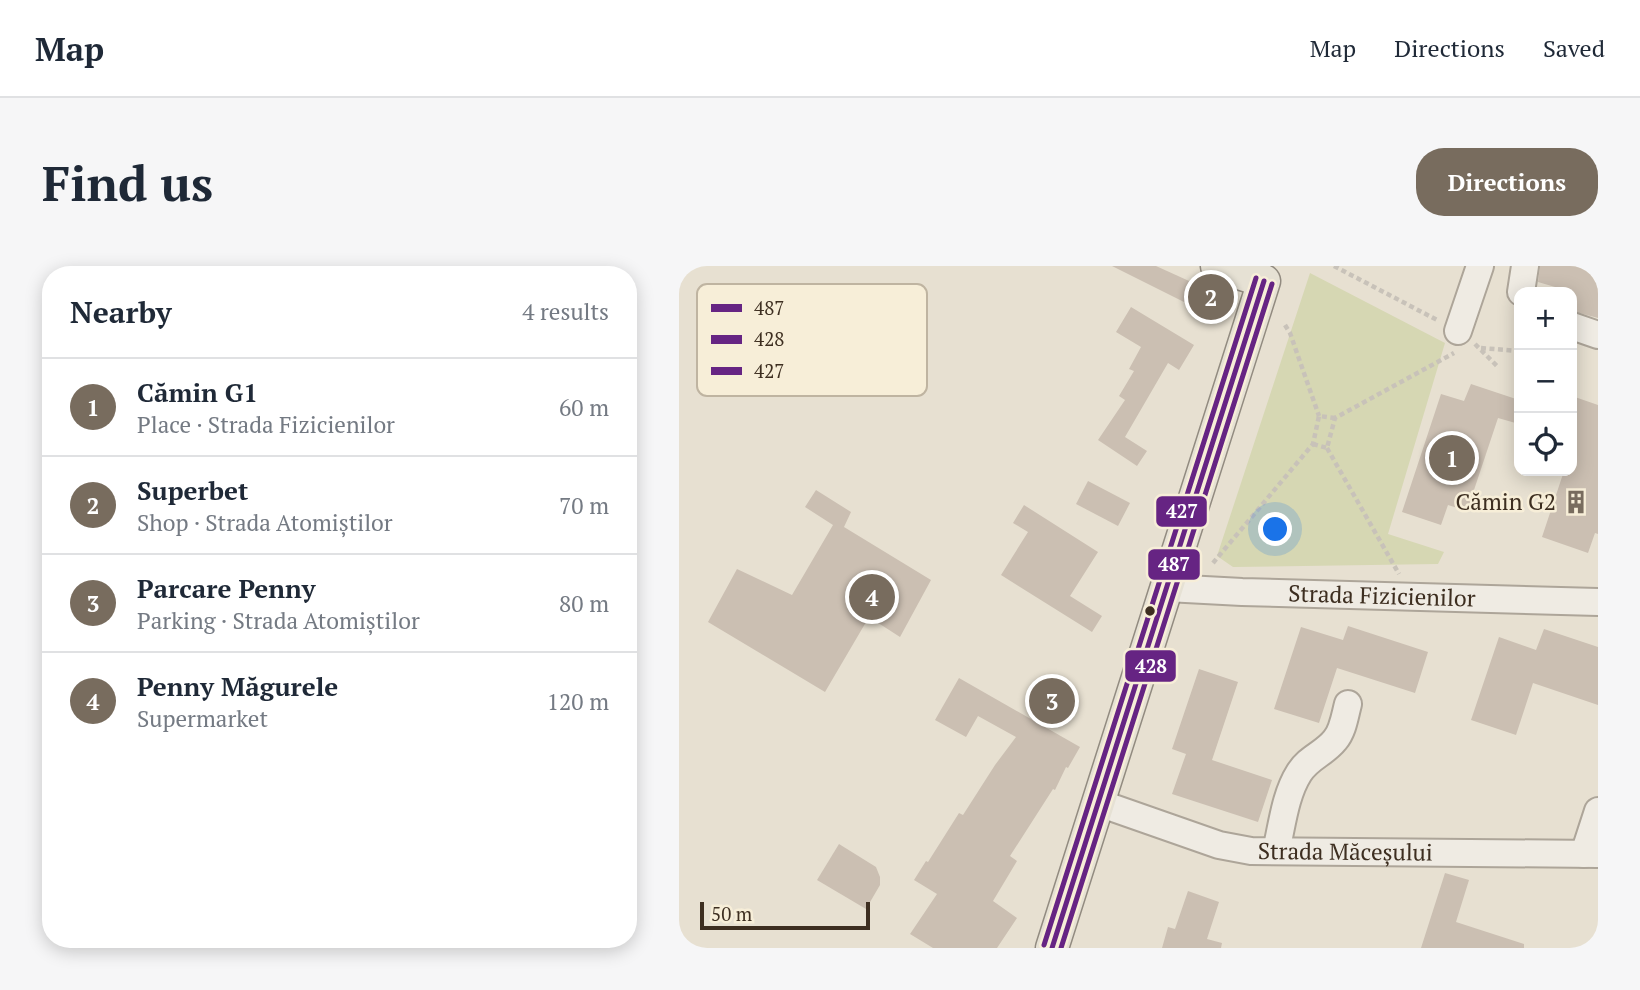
<!DOCTYPE html>
<html lang="en">
<head>
<meta charset="utf-8">
<style>
  :root { --surface:#fff; --page:#f6f6f7; --text:#1f2937; --muted:#747a83; --line:#e0e1e3; --accent:#786c5e }
  body { margin:0; font-family:"PT Serif",serif; background:var(--page); color:var(--text) }
  .controls { position:absolute; right:21px; top:21px; display:grid; overflow:hidden; border-radius:14px; box-shadow:0 4px 18px #0003 }
  .controls button { width:63px; height:63px; display:grid; place-items:center; padding:0; border:0; border-bottom:2px solid var(--line); background:var(--surface); color:var(--text); font:35px sans-serif }
  .scale { position:absolute; left:21px; bottom:18px; width:170px; box-sizing:border-box; padding-left:7px; border:4px solid #3d2e20; border-top:0; font-size:19px; line-height:24px; white-space:nowrap; color:#3d2e20; -webkit-text-stroke:5px #f7eed8; paint-order:stroke }
  .you { position:absolute; left:597px; top:264px; width:24px; height:24px; margin:-18px; border:5px solid #fff; border-radius:50%; background:#1a73e8; box-shadow:0 0 0 10px #1a73e833 }
  .badge { display:grid; place-items:center; width:46px; height:46px; border-radius:50%; background:var(--accent); color:#fff; font-size:23px; font-weight:700 }
  .pin { position:absolute; translate:-50% -50%; border:4px solid #fff; box-shadow:0 2px 7px #0006 }
  .list { margin:0; padding:0; list-style:none }
  h2 { display:flex; justify-content:space-between; align-items:center; height:91px; margin:0; padding:0 28px; font-size:30px }
  h2 small { font-size:23px; font-weight:400; color:var(--muted) }
  .list li { display:grid; grid-template-columns:46px 1fr auto; gap:21px; align-items:center; box-sizing:border-box; height:98px; padding:0 28px; border-top:2px solid var(--line) }
  .list b { display:block; font-size:26px; white-space:nowrap }
  .list p { margin:0; font-size:23px; white-space:nowrap; color:var(--muted) }
  .list em { font-size:23px; font-style:normal; color:var(--muted) }
  .icon { flex:none; width:38px; height:38px; fill:none; stroke:currentColor; stroke-width:2; stroke-linecap:round; stroke-linejoin:round }
  .map { position:relative; flex:none; width:919px; height:682px; overflow:hidden; border-radius:28px }
  header { display:flex; align-items:center; gap:42px; box-sizing:border-box; height:98px; padding:0 35px; background:var(--surface); border-bottom:2px solid var(--line) }
  header strong { font-size:33px }
  nav { display:flex; gap:38px; margin-inline-start:auto; font-size:24px }
  .intro { display:flex; align-items:center; justify-content:space-between; box-sizing:border-box; height:168px; padding:0 42px }
  h1 { margin:0; font-size:49px }
  .button { padding:18px 32px; border-radius:28px; background:var(--accent); color:#fff; font-size:24px; font-weight:700 }
  main { display:flex; gap:42px; padding:0 42px }
  aside { flex:1; background:var(--surface); border-radius:28px; box-shadow:0 4px 18px #0003 }
  .map>svg:first-child { display:block }
  .green { fill:#d6d7b3 }
  .building { fill:#cbbfb2 }
  .lines { fill:none; stroke-linecap:round; stroke-linejoin:round }
  .minor-casing { stroke:#ada599; stroke-width:30 }
  .major-casing { stroke:#928b80; stroke-width:35 }
  .path { stroke:#c8c2b9; stroke-width:4.5; stroke-dasharray:5 3.5; stroke-linecap:butt }
  .minor { stroke:#efebe3; stroke-width:26 }
  .major { stroke:#e6e1d4; stroke-width:32 }
  .bus-1-casing { stroke:#f7eed8; stroke-width:10 }
  .bus-2-casing { stroke:#f7eed8; stroke-width:10 }
  .bus-3-casing { stroke:#f7eed8; stroke-width:10 }
  .bus-1 { stroke:#662483; stroke-width:5 }
  .bus-2 { stroke:#662483; stroke-width:5 }
  .bus-3 { stroke:#662483; stroke-width:5 }
  .bus-dot { fill:#3d2e20; stroke:#f7eed8; stroke-width:2.5 }
  .labels { text-anchor:middle; stroke-width:5; stroke-linejoin:round; paint-order:stroke }
  .poi-label { font-size:23px; fill:#3d2e20; stroke:#f7eed8; text-anchor:end }
  .street-label { font-size:23px; fill:#3d2e20; stroke:#f7eed8 }
  .key { fill:#f7eed8; stroke:#bfb4a1; stroke-width:2 }
  .key-label { font-size:19px; fill:#3d2e20 }
  .line-badge { stroke:#f7eed8; stroke-width:2.5 }
  .badge-label { font-size:19px; text-anchor:middle; font-weight:bold; fill:#fff }
</style>
</head>
<body>
<header>
<strong>Map</strong>
<nav><a>Map</a><a>Directions</a><a>Saved</a></nav>
</header>
<div class="intro"><h1>Find us</h1><a class="button">Directions</a></div>
<main>
<aside>
<h2>Nearby<small>4 results</small></h2>
<ul class="list">
<li><span class="badge">1</span><div><b>Cămin G1</b><p>Place · Strada Fizicienilor</p></div><em>60 m</em></li>
<li><span class="badge">2</span><div><b>Superbet</b><p>Shop · Strada Atomiștilor</p></div><em>70 m</em></li>
<li><span class="badge">3</span><div><b>Parcare Penny</b><p>Parking · Strada Atomiștilor</p></div><em>80 m</em></li>
<li><span class="badge">4</span><div><b>Penny Măgurele</b><p>Supermarket</p></div><em>120 m</em></li>
</ul>
</aside>
<div class="map">
<svg width="919" height="682" viewBox="0 0 919 682">
  <rect width="100%" height="100%" fill="#e7e0d1"/>
  <path class="green" d="M631 7 766 77 709 268 765 286 759 298 554 301 538 290Z"/>
  <g class="building">
    <path d="M433 0H477L541 29 531 49Z"/>
    <path d="M861 0H919V52L893 45V26L859 16Z"/>
    <path d="M452 41 515 79 500 104 489 97 446 171 468 185 458 200 419 174 446 134 440 130 455 105 450 103 462 81 437 66Z"/>
    <path d="M792 118 840 134V158L819 152 788 245 769 239 762 259 723 246 762 128 785 135Z"/>
    <path d="M893 130 919 139V268L916 267 909 287 863 271 885 205H893Z"/>
    <path d="M409 215 451 237 439 260 397 238Z"/>
    <path d="M137 224 172 246 165 261 252 314 221 371 190 351 146 426 29 356 58 303 113 329 154 259 126 241Z"/>
    <path d="M345 239 419 286 391 330 423 350 413 366 322 309 349 266 334 257Z"/>
    <path d="M669 360 749 386 736 427 658 402 640 457 595 443 622 361 664 374Z"/>
    <path d="M865 363 919 381V439L854 417 837 469 792 454 820 371 857 384Z"/>
    <path d="M520 403 559 416 533 494 593 514 579 556 493 528 507 488 493 483Z"/>
    <path d="M280 412 401 481 389 502 387 501 376 524 374 523 331 590 338 595 314 635 338 652 318 682H254L231 668 258 628 235 614 247 595 249 596 280 547 284 549 316 499 337 471 299 450 287 471 256 454Z"/>
    <path d="M160 578 197 601 201 611V619L187 643 138 614Z"/>
    <path d="M766 607 790 614 777 656 845 678V682H742Z"/>
    <path d="M509 625 540 636 528 673 543 677 542 682H483L489 661 496 663Z"/>
  </g>
  <g class="lines">
    <g class="minor-casing">
      <g id="minor">
        <path d="M842 26 846 0"/>
        <path d="M893 60 919 69"/>
        <path d="M779 65 801 0"/>
        <path id="s1" d="M488 322 563 326 919 336"/>
        <path id="s2" d="M420 537 540 579 572 585 919 588"/>
        <path d="M597 585C603 560 606 529 620 507 630 491 645 488 656 474 664 465 666 449 669 438"/>
        <path d="M905 588 919 545"/>
      </g>
    </g>
    <g class="major-casing">
      <path id="major" d="M373 682 585 15 538 0"/>
    </g>
    <g class="path">
      <path d="M655 0 760 55"/>
      <path d="M606 59 611 67 640 150"/>
      <path d="M796 78 820 102"/>
      <path d="M802 82 840 85"/>
      <path d="M634 178 648 182 656 152 775 87"/>
      <path d="M648 182 720 308"/>
      <path d="M534 297 634 178 640 150 656 152"/>
    </g>
    <use href="#minor" class="minor"/>
    <use href="#major" class="major"/>
    <g class="bus-1-casing">
      <path id="bus-1" d="M373 682 585 15"/>
    </g>
    <g class="bus-2-casing">
      <path id="bus-2" d="M382 682 593 18"/>
    </g>
    <g class="bus-3-casing">
      <path id="bus-3" d="M365 679 577 12"/>
    </g>
    <use href="#bus-1" class="bus-1"/>
    <use href="#bus-2" class="bus-2"/>
    <use href="#bus-3" class="bus-3"/>
  </g>
  <defs>
    <g id="building-bare" transform="scale(1.89)"><path d="M-4-6H4V6H1V3H-1V6H-4ZM-2.5-4.3h1.7v1.8h-1.7ZM.8-4.3h1.7v1.8H.8ZM-2.5-1h1.7V.8h-1.7ZM.8-1h1.7V.8H.8Z" fill="#786c5e" stroke="#f7eed8" stroke-width="2.5" paint-order="stroke"/></g>
  </defs>
  <g fill-rule="evenodd">
    <use href="#building-bare" x="897" y="236"/>
  </g>
  <circle class="bus-dot" cx="471" cy="345" r="6"/>
  <g class="labels">
    <g class="poi-label">
      <text x="877" y="244">Cămin G2</text>
    </g>
    <g class="street-label">
      <text dy="8" stroke="none"><textPath href="#s1" startOffset="215">Strada Fizicienilor</textPath></text>
      <text dy="8" stroke="none"><textPath href="#s2" startOffset="254">Strada Măceșului</textPath></text>
    </g>
  </g>
  <rect x="18" y="18" width="230" height="112" rx="10" class="key"/>
  <rect x="32" y="38" width="31" height="8" fill="#662483"/>
  <rect x="32" y="69" width="31" height="9" fill="#662483"/>
  <rect x="32" y="101" width="31" height="8" fill="#662483"/>
  <g class="key-label">
    <text x="75" y="49">487</text>
    <text x="75" y="80">428</text>
    <text x="75" y="112">427</text>
  </g>
  <g class="line-badge">
    <rect x="476" y="229" width="53" height="33" rx="7" fill="#662483"/>
    <rect x="468" y="282" width="54" height="33" rx="7" fill="#662483"/>
    <rect x="445" y="383" width="53" height="34" rx="7" fill="#662483"/>
  </g>
  <g class="badge-label">
    <text x="503" y="252">427</text>
    <text x="495" y="305">487</text>
    <text x="472" y="407">428</text>
  </g>
</svg>
<div class="controls">
<button>+</button>
<button>−</button>
<button><svg class="icon" aria-label="locate" viewBox="0 0 24 24"><circle cx="12" cy="12" r="6"/><path d="M12 2v4M12 18v4M2 12h4M18 12h4"/></svg></button>
</div>
<div class="scale">50 m</div>
<div class="you"></div>
<div class="pin badge" style="left:773px;top:192px">1</div>
<div class="pin badge" style="left:532px;top:31px">2</div>
<div class="pin badge" style="left:373px;top:435px">3</div>
<div class="pin badge" style="left:193px;top:331px">4</div>
</div>
</main>
</body>
</html>
